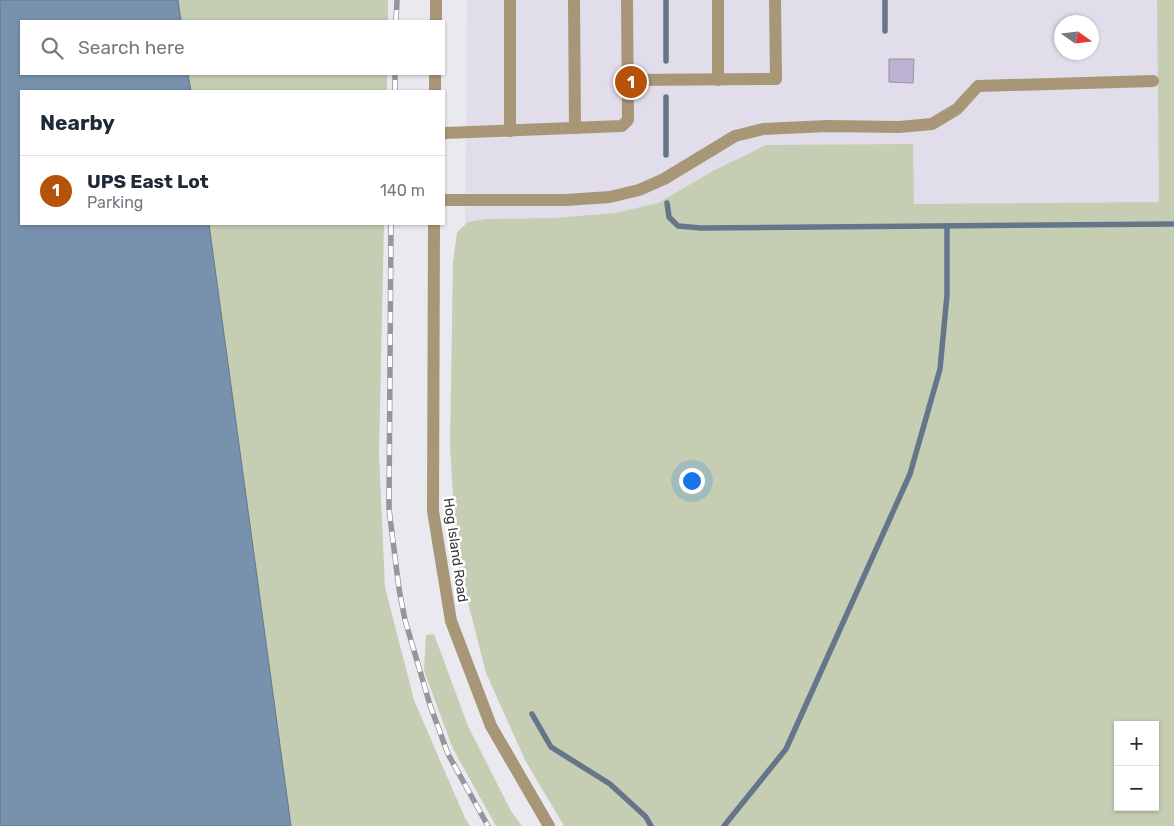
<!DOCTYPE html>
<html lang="en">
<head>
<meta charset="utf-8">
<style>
  :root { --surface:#fff; --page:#f2f2f3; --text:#1f2937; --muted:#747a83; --line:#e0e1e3; --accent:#b45309 }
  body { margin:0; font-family:Rubik,sans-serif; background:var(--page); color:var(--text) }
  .controls { position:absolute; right:15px; bottom:15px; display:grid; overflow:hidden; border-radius:0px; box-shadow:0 1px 4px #0004 }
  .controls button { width:45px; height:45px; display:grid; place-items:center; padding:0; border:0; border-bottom:1px solid var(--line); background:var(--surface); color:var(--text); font:25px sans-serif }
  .compass { position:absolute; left:1054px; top:15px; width:45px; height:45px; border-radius:50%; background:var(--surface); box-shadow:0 1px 4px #0004; rotate:104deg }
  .you { position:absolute; left:691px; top:480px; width:18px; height:18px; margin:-12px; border:4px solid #fff; border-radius:50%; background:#1a73e8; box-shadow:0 0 0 8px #1a73e833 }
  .badge { display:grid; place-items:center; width:32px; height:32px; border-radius:50%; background:var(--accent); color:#fff; font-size:16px; font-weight:700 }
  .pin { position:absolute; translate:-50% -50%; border:2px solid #fff; box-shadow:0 1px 5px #0006 }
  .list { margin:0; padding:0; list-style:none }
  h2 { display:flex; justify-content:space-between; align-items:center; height:65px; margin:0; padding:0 20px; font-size:21px }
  h2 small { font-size:16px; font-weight:400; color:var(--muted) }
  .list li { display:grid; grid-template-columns:32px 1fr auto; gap:15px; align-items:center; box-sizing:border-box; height:70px; padding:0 20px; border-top:1px solid var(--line) }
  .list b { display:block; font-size:19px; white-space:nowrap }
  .list p { margin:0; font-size:16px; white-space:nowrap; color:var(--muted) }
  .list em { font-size:16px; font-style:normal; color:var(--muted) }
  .icon { flex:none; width:28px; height:28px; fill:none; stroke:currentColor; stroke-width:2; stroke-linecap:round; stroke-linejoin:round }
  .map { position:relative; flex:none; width:1174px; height:826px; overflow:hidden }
  .search { position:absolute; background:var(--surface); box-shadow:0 1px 4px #0004; left:20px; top:20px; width:425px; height:55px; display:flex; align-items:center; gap:12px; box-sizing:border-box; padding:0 18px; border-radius:0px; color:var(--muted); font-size:19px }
  .panel { position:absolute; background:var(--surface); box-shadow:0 1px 4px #0004; left:20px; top:90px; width:425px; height:135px; border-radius:0px }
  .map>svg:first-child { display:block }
  .built { fill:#e1ddeb; fill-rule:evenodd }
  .green { fill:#c5ceb3; fill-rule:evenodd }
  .water { fill:#7891ac; stroke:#65768a }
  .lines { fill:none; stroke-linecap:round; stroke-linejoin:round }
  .stream { stroke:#65768a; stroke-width:5.5 }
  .building { fill:#beb3d5; stroke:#959399 }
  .minor { stroke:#a89777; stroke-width:12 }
  .rail-casing { stroke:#96959a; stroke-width:5.5 }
  .rail { stroke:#fff; stroke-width:4; stroke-dasharray:11; stroke-linecap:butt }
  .labels { text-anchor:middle; stroke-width:5; stroke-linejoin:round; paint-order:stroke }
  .street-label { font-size:14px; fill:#38373a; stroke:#fff }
</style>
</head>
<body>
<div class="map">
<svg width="1174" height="826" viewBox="0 0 1174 826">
  <rect width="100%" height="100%" fill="#ebe9f0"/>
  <path class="built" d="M467 0H1174V826H576L465 257ZM1062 22H1092V52H1062ZM1118 725H1155V807H1118Z"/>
  <g class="green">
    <path d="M178 0H388V21H181Z"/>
    <path d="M1157 0H1174V826H564L525 760 486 673 457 560 450 446 453 262 457 232 468 222 487 219 553 218 615 213 658 203 713 171 766 145 913 144 914 204 1159 202ZM1118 725H1155V807H1118Z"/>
    <path d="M188 74H387V91H191Z"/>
    <path d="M209 224H384L379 454 385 587 414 700 465 818 470 826H291Z"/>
    <path d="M434 634 468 726 511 811 522 826H496L453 749 424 671 426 635Z"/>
  </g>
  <path class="water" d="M0 0H178L181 21H21V74H188L191 91H21V224H209L291 826H0Z"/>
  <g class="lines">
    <g class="stream">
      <path d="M666 0V61"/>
      <path d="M885 0V31"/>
      <path d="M666 97V155"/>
      <path d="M667 203 669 217 678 226 701 228 1174 224"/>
      <path d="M532 714 551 747 610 784 646 817 651 826"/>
      <path d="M724 826 786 749 910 474 940 369 947 295V226"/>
    </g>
  </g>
  <path class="building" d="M889 59H914L913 83 889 82Z"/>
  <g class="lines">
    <g class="minor">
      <path d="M574 0 575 128"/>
      <path d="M718 0V80"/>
      <path d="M436 21V0"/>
      <path d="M628 80 776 79 775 0"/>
      <path d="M435 91V74"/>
      <path d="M510 131V0"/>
      <path d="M444 133 622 126 628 120 627 0"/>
      <path d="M444 200H566L610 197 639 190 664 179 735 136 763 129 828 126 899 127 932 124 957 109 978 86 1153 81"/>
      <path d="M434 224 433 511 451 621 491 726 549 826"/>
    </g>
    <g class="rail-casing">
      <g id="rail">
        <path d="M396 21 397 0"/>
        <path d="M395 91V74"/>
        <path d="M391 224 389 509 399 589 405 620 430 705 448 754 488 826"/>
      </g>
    </g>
    <use href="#rail" class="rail"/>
  </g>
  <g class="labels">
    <g class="street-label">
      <text transform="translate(456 550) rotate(82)" y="5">Hog Island Road</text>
    </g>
  </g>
</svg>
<div class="controls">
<button>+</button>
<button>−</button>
</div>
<svg class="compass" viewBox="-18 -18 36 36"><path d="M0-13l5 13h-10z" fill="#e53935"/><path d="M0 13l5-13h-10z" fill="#747a83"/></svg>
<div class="you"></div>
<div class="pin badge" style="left:631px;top:82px">1</div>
<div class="search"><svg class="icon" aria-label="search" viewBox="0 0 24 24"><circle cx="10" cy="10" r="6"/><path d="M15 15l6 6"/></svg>Search here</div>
<section class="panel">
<h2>Nearby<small></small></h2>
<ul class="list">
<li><span class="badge">1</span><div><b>UPS East Lot</b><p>Parking</p></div><em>140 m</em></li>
</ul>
</section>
</div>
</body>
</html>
